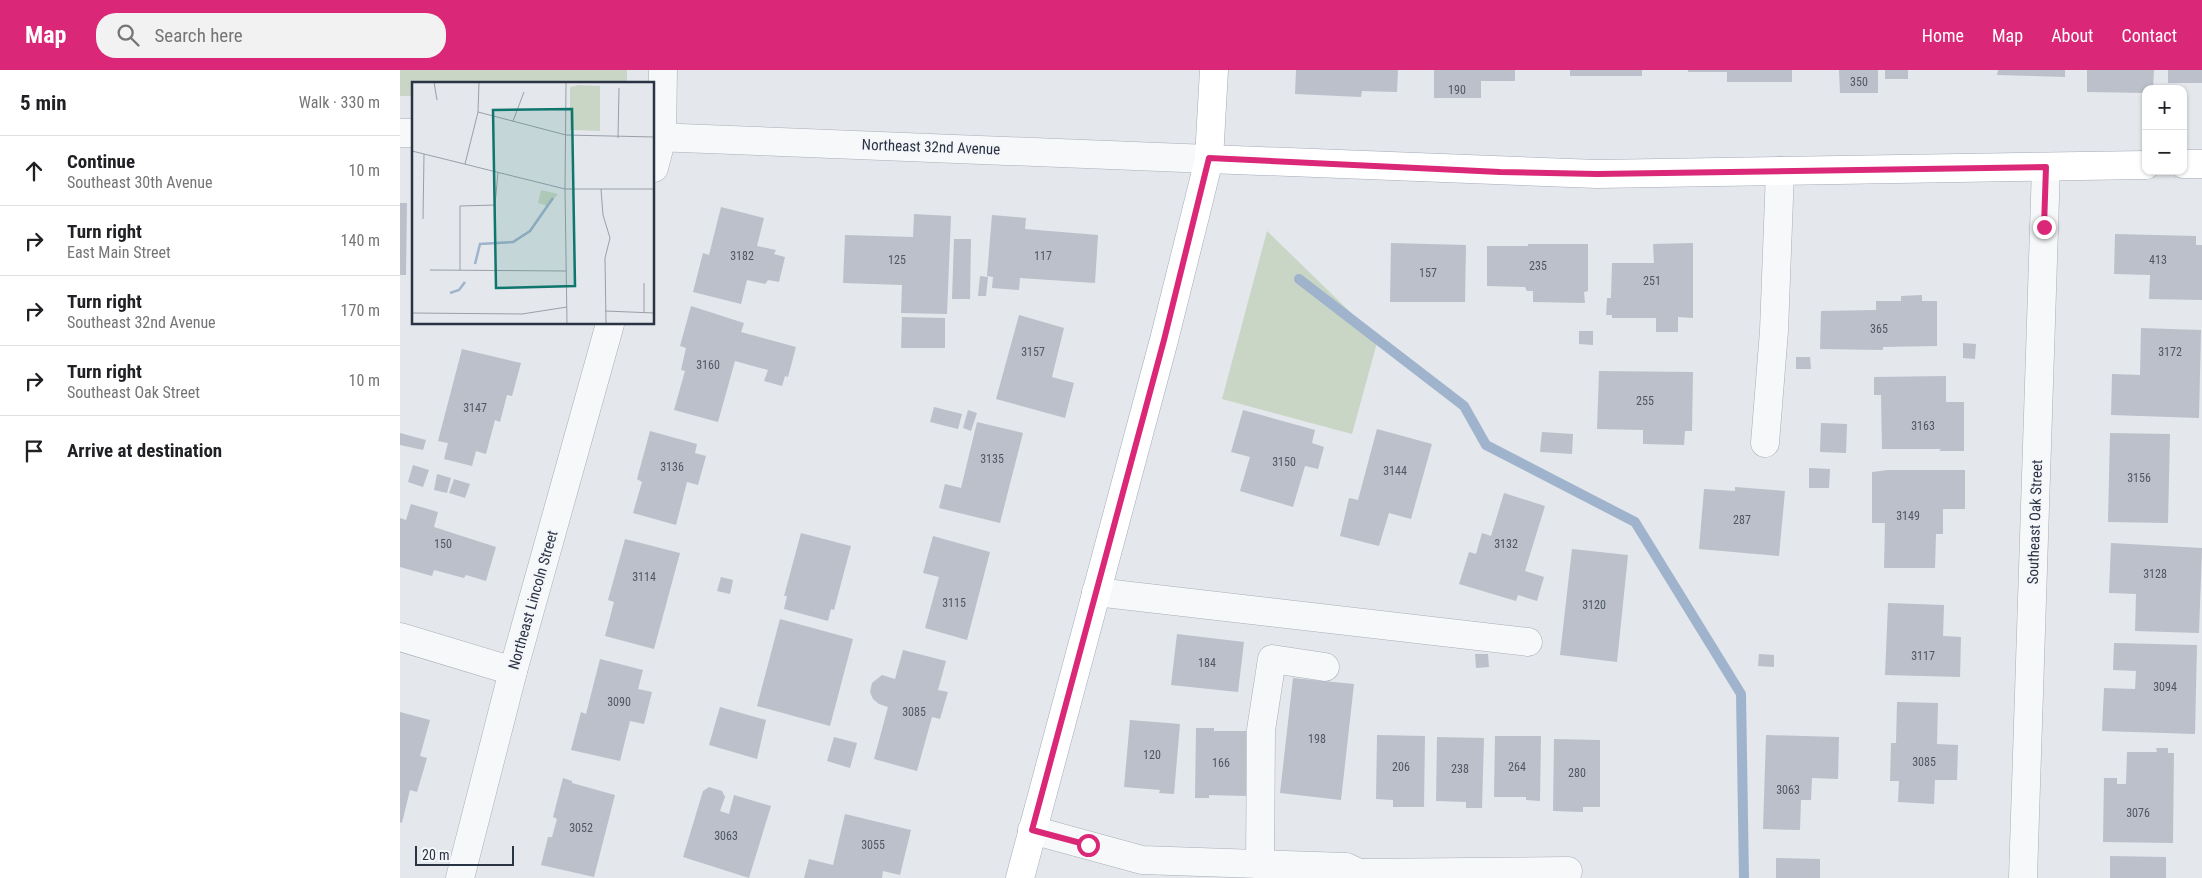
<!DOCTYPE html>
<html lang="en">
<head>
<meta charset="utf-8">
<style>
  :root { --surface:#fff; --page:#f2f2f2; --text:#202124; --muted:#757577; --line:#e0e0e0; --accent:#db2777 }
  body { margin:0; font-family:"Roboto Condensed",sans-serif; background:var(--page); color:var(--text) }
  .controls { position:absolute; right:15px; top:15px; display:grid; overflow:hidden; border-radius:10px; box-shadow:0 1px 4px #0004 }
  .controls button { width:45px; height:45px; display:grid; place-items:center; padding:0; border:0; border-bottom:1px solid var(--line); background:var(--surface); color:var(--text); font:25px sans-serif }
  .scale { position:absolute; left:15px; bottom:12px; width:99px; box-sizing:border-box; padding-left:5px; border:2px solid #2b3445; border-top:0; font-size:14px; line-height:18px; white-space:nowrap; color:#2b3445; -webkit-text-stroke:4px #f4f6f9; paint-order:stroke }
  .stop { position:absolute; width:15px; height:15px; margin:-11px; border:4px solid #db2777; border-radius:50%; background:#fff }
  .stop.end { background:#db2777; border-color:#fff; box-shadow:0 1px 5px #0008 }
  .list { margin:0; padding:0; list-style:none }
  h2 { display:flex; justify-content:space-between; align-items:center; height:65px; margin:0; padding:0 20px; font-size:21px }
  h2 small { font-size:16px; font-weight:400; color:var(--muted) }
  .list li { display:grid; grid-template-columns:32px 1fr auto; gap:15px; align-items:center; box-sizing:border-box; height:70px; padding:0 20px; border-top:1px solid var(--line) }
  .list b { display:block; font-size:19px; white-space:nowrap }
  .list p { margin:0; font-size:16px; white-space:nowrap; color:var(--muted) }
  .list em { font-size:16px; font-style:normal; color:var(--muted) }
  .icon { flex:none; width:28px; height:28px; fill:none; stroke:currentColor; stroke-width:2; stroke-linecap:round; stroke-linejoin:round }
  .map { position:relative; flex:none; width:1802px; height:808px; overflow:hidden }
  header { display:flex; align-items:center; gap:30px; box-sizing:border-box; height:70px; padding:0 25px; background:var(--accent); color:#fff }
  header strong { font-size:24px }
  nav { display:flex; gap:28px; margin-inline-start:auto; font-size:18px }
  .search { width:350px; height:45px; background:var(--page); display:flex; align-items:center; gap:12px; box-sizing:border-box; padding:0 18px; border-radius:20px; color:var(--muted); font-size:19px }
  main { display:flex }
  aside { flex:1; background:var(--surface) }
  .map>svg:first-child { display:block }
  .green { fill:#c9d6c5 }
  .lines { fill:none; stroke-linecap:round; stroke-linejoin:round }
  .stream { stroke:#9fb4cc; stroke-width:10 }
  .building { fill:#bbc0ca }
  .minor-casing { stroke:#a9aeb7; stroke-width:29 }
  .major-casing { stroke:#a3abb8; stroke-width:29 }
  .minor { stroke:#f7f8fa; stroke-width:28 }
  .major { stroke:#fff; stroke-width:28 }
  .route { stroke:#db2777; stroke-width:6 }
  .labels { text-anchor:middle; stroke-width:4; stroke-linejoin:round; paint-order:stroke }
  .number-label { font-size:12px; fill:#4f5766 }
  .street-label { font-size:15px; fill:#2b3445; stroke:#f4f6f9 }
  .inset-river { fill:none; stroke:#9fb4cc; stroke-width:2.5 }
  .inset-road { fill:none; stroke:#9a9fa9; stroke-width:1 }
  .view { fill:#0f766e; fill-opacity:0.15; stroke:#0f766e; stroke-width:2.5 }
  .inset-edge { fill:none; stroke:#2b3445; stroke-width:2.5 }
</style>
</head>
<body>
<header>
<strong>Map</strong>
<div class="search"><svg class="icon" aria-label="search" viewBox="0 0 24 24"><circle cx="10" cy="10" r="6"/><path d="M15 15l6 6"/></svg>Search here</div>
<nav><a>Home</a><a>Map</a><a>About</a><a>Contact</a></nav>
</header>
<main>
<aside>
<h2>5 min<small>Walk · 330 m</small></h2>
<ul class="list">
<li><svg class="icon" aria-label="ahead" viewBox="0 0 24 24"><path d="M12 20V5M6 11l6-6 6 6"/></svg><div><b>Continue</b><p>Southeast 30th Avenue</p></div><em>10 m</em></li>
<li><svg class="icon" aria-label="right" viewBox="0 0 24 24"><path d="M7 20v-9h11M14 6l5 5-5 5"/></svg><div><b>Turn right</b><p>East Main Street</p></div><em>140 m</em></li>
<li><svg class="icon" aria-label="right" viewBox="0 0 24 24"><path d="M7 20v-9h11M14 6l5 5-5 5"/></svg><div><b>Turn right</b><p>Southeast 32nd Avenue</p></div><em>170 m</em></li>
<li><svg class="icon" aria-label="right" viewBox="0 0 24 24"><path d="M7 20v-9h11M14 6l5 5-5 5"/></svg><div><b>Turn right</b><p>Southeast Oak Street</p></div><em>10 m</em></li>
<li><svg class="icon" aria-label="arrive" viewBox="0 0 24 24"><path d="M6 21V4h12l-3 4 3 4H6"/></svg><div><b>Arrive at destination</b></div></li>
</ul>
</aside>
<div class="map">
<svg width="1802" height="808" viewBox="0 0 1802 808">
  <rect width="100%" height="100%" fill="#e4e7ec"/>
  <g class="green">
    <path d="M0 0H227V14H14V26H0Z"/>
    <path d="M867 161 978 269 952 364 822 329Z"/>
  </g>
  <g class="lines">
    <path class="stream" d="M899 209 1064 336 1086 375 1235 452 1341 624 1344 808"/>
  </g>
  <g class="building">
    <path d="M896 0H998L997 22 962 21 961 27 895 24Z"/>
    <path d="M1034 0H1115V11H1081V28H1034Z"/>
    <rect x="1170" y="0" width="72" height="6"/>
    <path d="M1288 0H1392V12H1327V2H1288Z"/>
    <path d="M1439 0H1478V23H1440Z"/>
    <rect x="1485" y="0" width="23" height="9"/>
    <path d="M1598 0H1665V7L1597 5Z"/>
    <path d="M1687 0H1754L1753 19H1746V23L1687 22Z"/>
    <rect x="1768" y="0" width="34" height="13"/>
    <path d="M0 133H7L6 205H0Z"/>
    <path d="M321 137 364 148 357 176 376 180 374 184 385 187 379 212 368 210 365 214 347 210 341 234 293 222 303 183 309 185Z"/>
    <path d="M514 144 551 146 547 244 501 243 502 215 443 213 445 165 513 167Z"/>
    <path d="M592 145 626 148 625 159 698 165 695 213 620 208 619 220 592 218 593 207 587 206Z"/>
    <path d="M1715 164 1796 166V175H1802V230L1749 229 1750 205 1714 204Z"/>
    <path d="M554 169H571L570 229H552Z"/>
    <path d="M991 173 1066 175 1065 232H990Z"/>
    <path d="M1293 173V248L1278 247V262H1256V248H1212V245H1206L1207 228H1211L1212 193H1254L1253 174Z"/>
    <path d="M1128 174H1188V221L1184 222 1185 233 1133 232V221H1127L1125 217 1087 216V176H1128Z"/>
    <path d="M580 206 588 207 586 226H578Z"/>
    <path d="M1522 225V231H1537V276L1483 277V280L1420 279 1421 241 1476 240V231H1501V226Z"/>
    <path d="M291 236 344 253 341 262 396 277 388 307 385 306 382 316 364 311 368 300 335 291 318 352 274 340 285 301 281 300 286 278 280 276Z"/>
    <path d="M619 245 664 258 652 307 674 313 665 348 596 329Z"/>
    <path d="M502 247 545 248V278H501Z"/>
    <path d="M1741 258 1801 260 1799 348 1711 345 1712 304 1740 305Z"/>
    <path d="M1179 261H1193V275L1179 274Z"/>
    <path d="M1563 273 1576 274 1575 289 1563 288Z"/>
    <path d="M62 279 121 293 112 326 107 325 100 352 95 350 86 384 76 381 72 396 44 389 48 373 38 371Z"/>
    <path d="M1396 287H1410L1411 299H1396Z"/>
    <path d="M1199 301 1293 302 1292 361H1285L1284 375 1243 374V360L1197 359Z"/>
    <path d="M1546 306V332H1564V381H1539L1541 379H1482L1481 325H1474V307Z"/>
    <path d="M534 337 562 344 558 359 530 352Z"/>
    <path d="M568 340 577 343 571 361 563 358Z"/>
    <path d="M843 340 915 360 912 373 924 377 918 399 905 396 893 437 840 421 850 387 831 382Z"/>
    <path d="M577 352 623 363 600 453 539 438 545 414 561 418Z"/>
    <path d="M1421 353 1447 354 1446 383 1420 382Z"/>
    <path d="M977 359 1032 374 1011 449 989 443 979 476 940 466 949 428 958 430Z"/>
    <path d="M250 361 297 374 295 383 306 386 298 415 287 412 276 455 233 443 242 412 237 409Z"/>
    <path d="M1142 362 1173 364 1172 384 1140 382Z"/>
    <path d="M0 363 26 370 23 380 0 375Z"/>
    <path d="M1710 363 1770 364 1768 453 1708 452Z"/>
    <path d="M13 395 29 400 23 417 8 412Z"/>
    <path d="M1409 398 1430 399 1429 418H1409Z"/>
    <path d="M1488 400H1565V439H1543V464H1536L1535 498H1484L1485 453H1472V402Z"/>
    <path d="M37 404 51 408 47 423 34 420Z"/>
    <path d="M54 409 70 414 65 428 49 423Z"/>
    <path d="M1335 417 1385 421 1379 486 1299 479 1304 419 1335 421Z"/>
    <path d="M1104 423 1145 436 1125 501 1144 507 1137 531 1118 525 1116 531 1059 514 1069 482 1076 484 1082 463 1091 466Z"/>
    <path d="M11 434 38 442 34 457 96 477 86 511 66 505 64 508 34 500 32 506 0 497V448L6 450Z"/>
    <path d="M401 463 451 476 434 540 431 539 428 551 384 539 387 526H384Z"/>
    <path d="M533 466 590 482 567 570 525 558 539 507 523 503Z"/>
    <path d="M225 469 280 483 254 579 205 566 214 532 208 530Z"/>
    <path d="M1711 473 1802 478 1799 563 1735 561 1736 524 1709 523Z"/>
    <path d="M1172 479 1228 485 1217 592 1160 585Z"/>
    <path d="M321 507 333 510 330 524 317 521Z"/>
    <path d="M1488 533 1544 535 1543 566 1561 567 1560 607 1485 605Z"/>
    <path d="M380 549 453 569 430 656 357 636Z"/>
    <path d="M777 564 844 572 838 622 771 615Z"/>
    <path d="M1714 573 1797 575 1795 664 1702 661 1704 618 1735 619 1736 601 1713 600Z"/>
    <path d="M503 580 546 591 538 620 548 622 540 649 532 647 517 701 474 689 488 637 479 634 473 629 470 622 472 613 482 605 495 609Z"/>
    <path d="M1075 584H1088L1089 597 1076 598Z"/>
    <path d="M1359 584 1374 585V597L1358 596Z"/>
    <path d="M200 589 243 600 238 619 252 622 244 654 230 651 220 691 171 680 181 642 186 644Z"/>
    <path d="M893 608 954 614 941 730 880 723Z"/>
    <path d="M1497 632 1538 633 1537 674 1558 675 1557 710H1535L1534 734 1498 732 1499 711H1490L1491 673H1496Z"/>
    <path d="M320 637 366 650 357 689 309 675Z"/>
    <path d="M0 642 30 650 20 686 27 688 17 722 10 720 2 753 0 752Z"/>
    <path d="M730 650 780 654 774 724 759 723 760 720 724 717Z"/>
    <path d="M796 658H814V661H846V726L809 725V728H795Z"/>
    <path d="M977 665 1025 666 1024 737H993V730L976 729Z"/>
    <path d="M1366 665 1439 667 1438 709 1412 708 1411 730H1401L1400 760 1363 759Z"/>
    <path d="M1095 666H1141L1140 731 1126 730V727H1094Z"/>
    <path d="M434 667 457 673 450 698 427 691Z"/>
    <path d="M1037 667 1084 668 1082 738H1066V732L1036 731Z"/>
    <path d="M1154 669 1200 670V737H1183V742L1153 741Z"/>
    <path d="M1756 678H1768V683H1774L1773 773 1703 772 1704 708H1717V714H1726L1727 682H1757Z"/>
    <path d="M163 708 172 711V713L215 725 194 807 141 795 148 767H152L157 749 153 747Z"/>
    <path d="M309 717 322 721 325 727 320 741 329 744 334 725 371 736 349 808 283 787 303 721Z"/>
    <path d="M445 744 511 760 500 805 483 801 482 808H404L409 789 433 795Z"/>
    <path d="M1710 786 1766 787V808H1710Z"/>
    <path d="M1376 788 1420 789V808H1376Z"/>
  </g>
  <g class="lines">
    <g class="minor-casing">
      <g id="minor">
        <path d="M0 63H14"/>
        <path d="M254 67 809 89"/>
        <path d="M254 98 262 67 263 0"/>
        <path d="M1365 373 1374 261 1380 101"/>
        <path d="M696 522 1128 572"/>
        <path d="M0 567 113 601"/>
        <path d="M632 760 742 790 946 797 959 803 960 808"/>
        <path d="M860 795 861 660 872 589 925 597"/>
        <path d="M959 803 1168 801"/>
        <path d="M60 808 113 601 210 254"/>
        <path d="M1623 808 1646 97"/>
      </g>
    </g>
    <g class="major-casing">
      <g id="major">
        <path d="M809 89 1197 104 1746 95"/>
        <path d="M1783 94H1802"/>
        <path d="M620 808 764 270 797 138 809 89 814 0"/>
      </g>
    </g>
    <use href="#minor" class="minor"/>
    <use href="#major" class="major"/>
  </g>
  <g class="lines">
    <path class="route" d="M688 775 632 760 764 270 809 88 1100 102 1197 104 1646 97 1644 157"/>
  </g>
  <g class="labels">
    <g class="number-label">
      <text x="1459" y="16">350</text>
      <text x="1057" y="24">190</text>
      <text x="342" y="190">3182</text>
      <text x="643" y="190">117</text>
      <text x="497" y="194">125</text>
      <text x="1758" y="194">413</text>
      <text x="1138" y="200">235</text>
      <text x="1028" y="207">157</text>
      <text x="1252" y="215">251</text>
      <text x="1479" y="263">365</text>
      <text x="633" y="286">3157</text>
      <text x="1770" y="286">3172</text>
      <text x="308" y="299">3160</text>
      <text x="1245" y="335">255</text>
      <text x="75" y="342">3147</text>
      <text x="1523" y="360">3163</text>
      <text x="592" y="393">3135</text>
      <text x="884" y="396">3150</text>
      <text x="272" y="401">3136</text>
      <text x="995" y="405">3144</text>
      <text x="1739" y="412">3156</text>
      <text x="1508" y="450">3149</text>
      <text x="1342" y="454">287</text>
      <text x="43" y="478">150</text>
      <text x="1106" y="478">3132</text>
      <text x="1755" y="508">3128</text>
      <text x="244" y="511">3114</text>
      <text x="554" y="537">3115</text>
      <text x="1194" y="539">3120</text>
      <text x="1523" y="590">3117</text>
      <text x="807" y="597">184</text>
      <text x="1765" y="621">3094</text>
      <text x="219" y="636">3090</text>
      <text x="514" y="646">3085</text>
      <text x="917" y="673">198</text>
      <text x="752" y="689">120</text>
      <text x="1524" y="696">3085</text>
      <text x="821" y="697">166</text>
      <text x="1001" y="701">206</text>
      <text x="1117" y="701">264</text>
      <text x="1060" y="703">238</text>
      <text x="1177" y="707">280</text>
      <text x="1388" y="724">3063</text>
      <text x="1738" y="747">3076</text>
      <text x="181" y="762">3052</text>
      <text x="326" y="770">3063</text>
      <text x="473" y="779">3055</text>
    </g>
    <g class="street-label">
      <text transform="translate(531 77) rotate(2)" y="5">Northeast 32nd Avenue</text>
      <text transform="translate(1635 452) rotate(-88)" y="5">Southeast Oak Street</text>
      <text transform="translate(133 530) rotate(-74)" y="5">Northeast Lincoln Street</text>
    </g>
  </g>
  <g transform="translate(12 12)">
    <rect width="242" height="242" fill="#e4e7ec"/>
    <path d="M167 3 188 4V49L158 48V5ZM129 108 146 112 136 124 126 121Z" fill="#c9d6c5"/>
    <path class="inset-river" d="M63 182 68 162 101 160 118 149 141 116M38 211 47 208 53 200"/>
    <path class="inset-road" d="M22 0 25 18M66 30 154 53 243 55M101 39 112 10M206 56 207 6M0 69 153 107H243M53 82 66 30 67 0M153 107 154 0M153 107 155 242M189 107 191 133 198 156 193 176 194 242M83 123V143M11 137 12 72M18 188 154 189M48 188V124L83 123 86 90M232 201V231M193 229 243 231M0 231 110 232 155 225"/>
    <path class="view" d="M160 27 163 204 84 206 81 28Z"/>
    <rect width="242" height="242" class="inset-edge"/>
  </g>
</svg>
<div class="controls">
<button>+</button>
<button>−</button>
</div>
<div class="scale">20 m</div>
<div class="stop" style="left:688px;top:775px"></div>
<div class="stop end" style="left:1644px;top:157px"></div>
</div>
</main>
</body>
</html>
